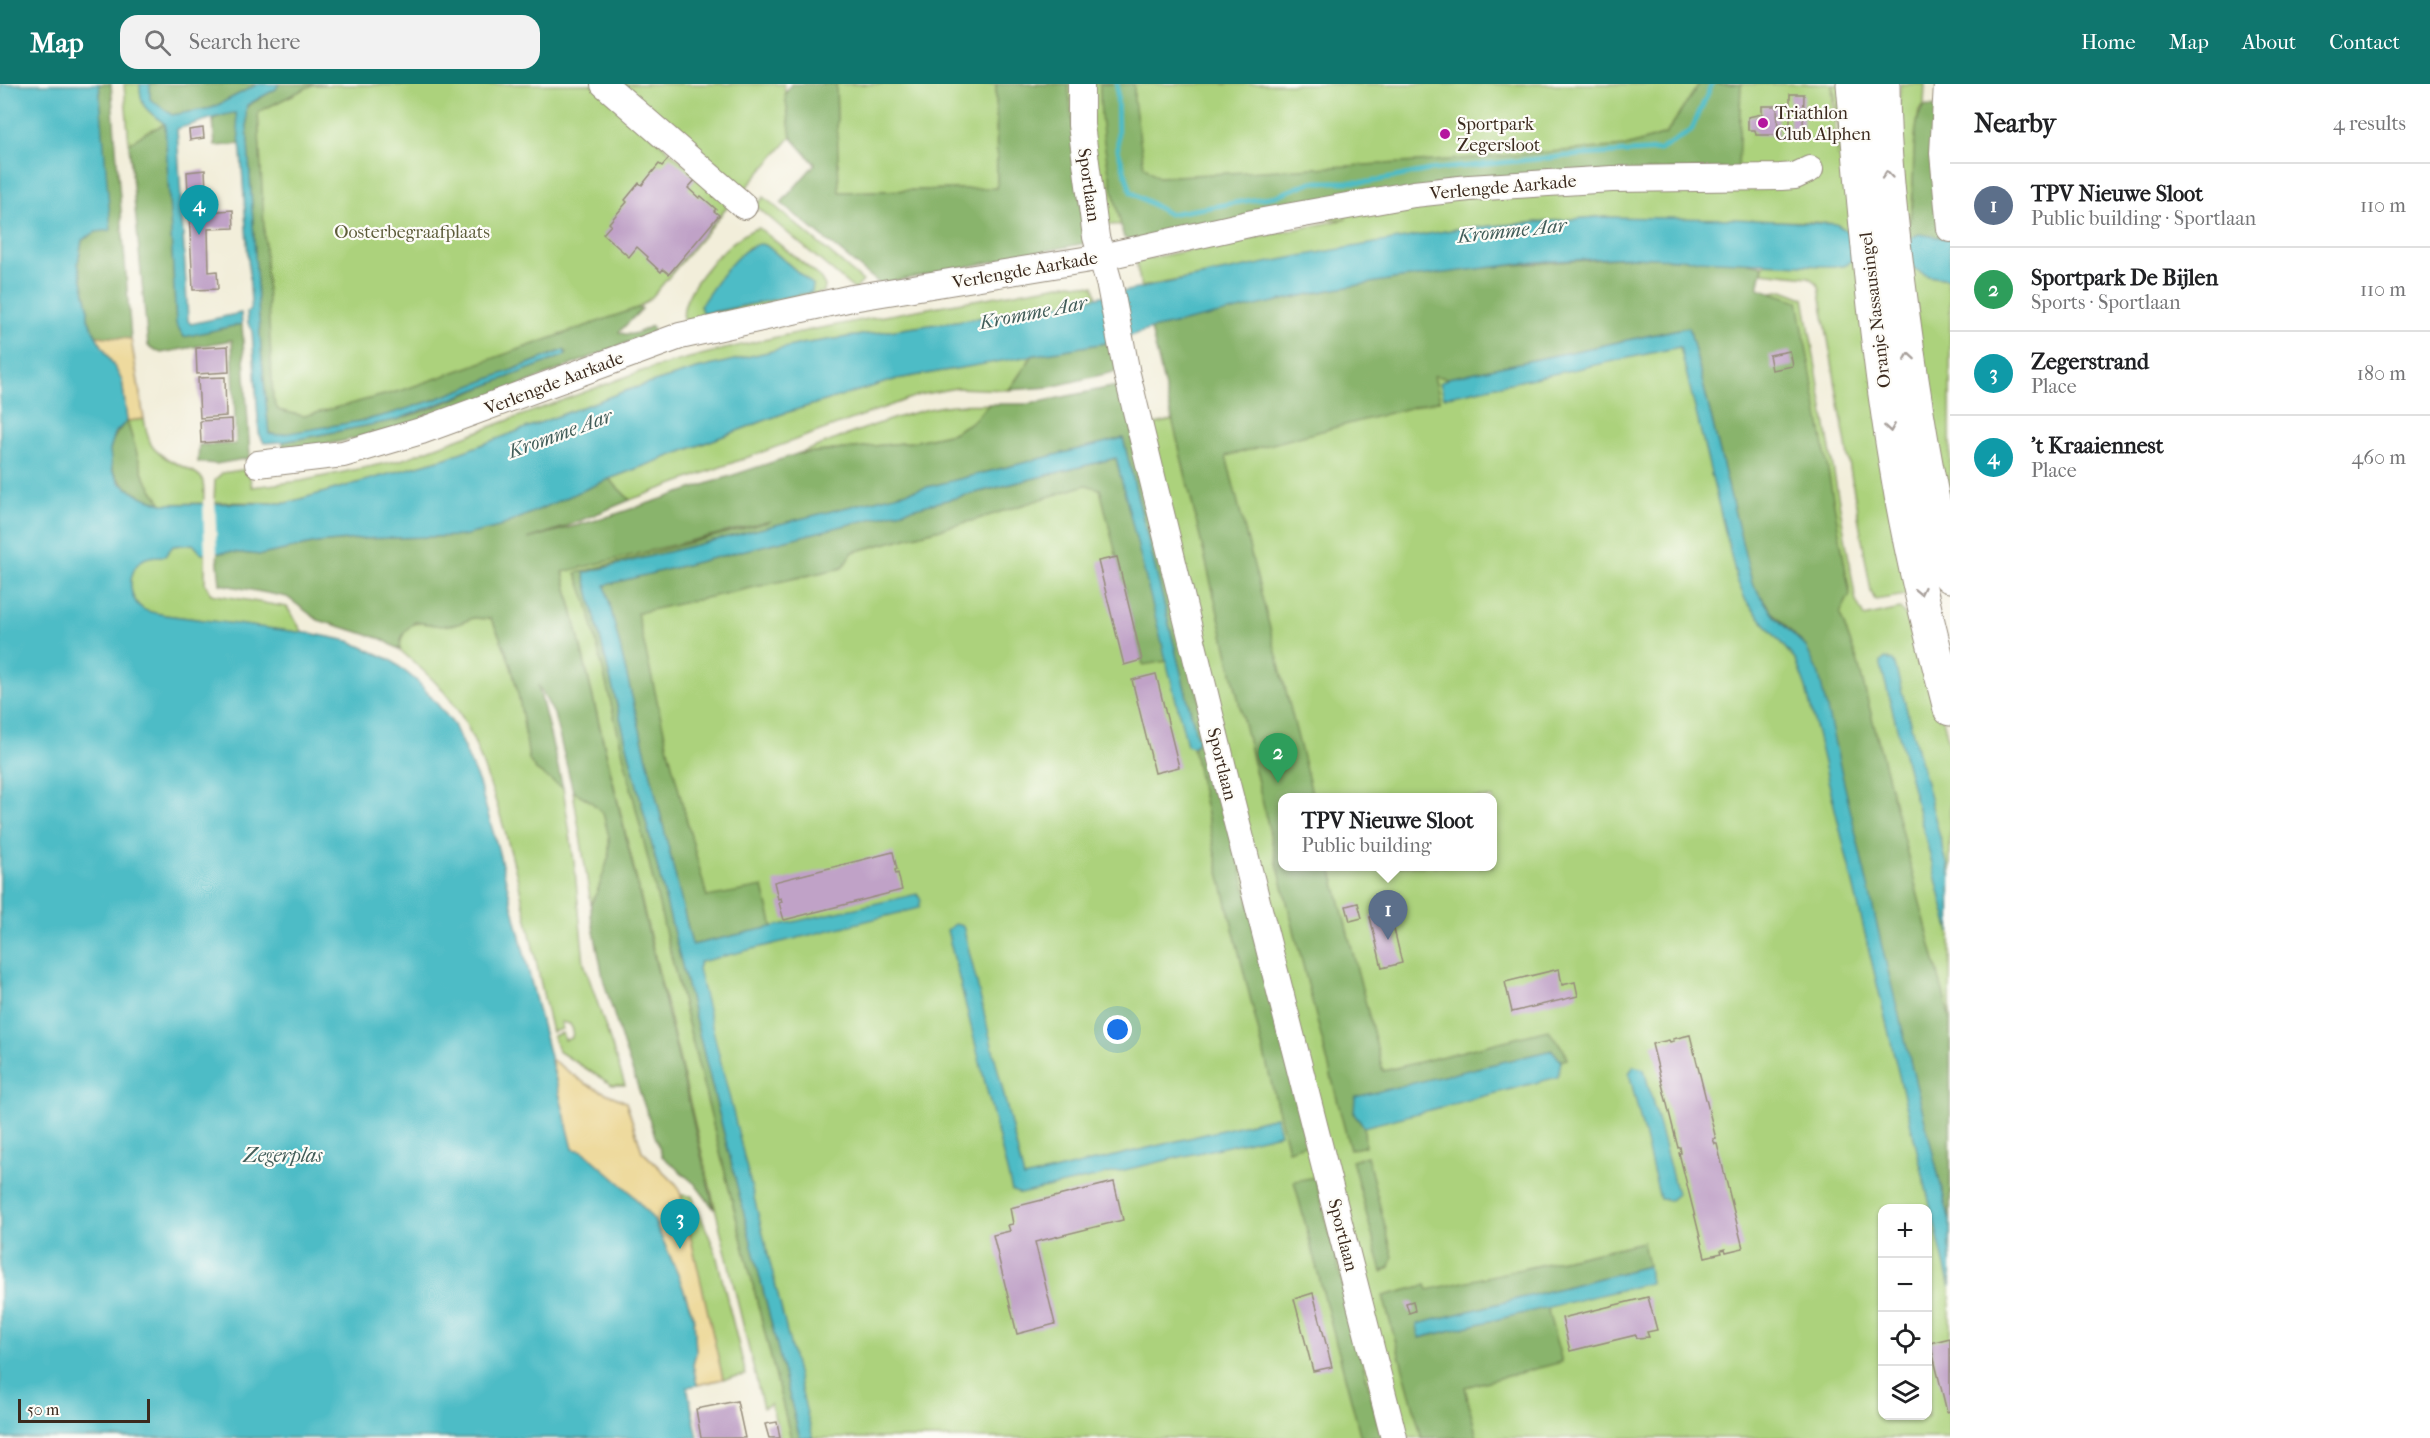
<!DOCTYPE html>
<html lang="en">
<head>
<meta charset="utf-8">
<style>
  :root { --surface:#fff; --page:#f2f2f2; --text:#202124; --muted:#757577; --line:#e0e0e0; --accent:#0f766e }
  body { margin:0; font-family:"IM FELL French Canon",serif; background:var(--page); color:var(--text) }
  .controls { position:absolute; right:18px; bottom:18px; display:grid; overflow:hidden; border-radius:12px; box-shadow:0 2px 4px #0004 }
  .controls button { width:54px; height:54px; display:grid; place-items:center; padding:0; border:0; border-bottom:2px solid var(--line); background:var(--surface); color:var(--text); font:30px sans-serif }
  .scale { position:absolute; left:18px; bottom:15px; width:132px; box-sizing:border-box; padding-left:6px; border:3px solid #3b2a1e; border-top:0; font-size:16px; line-height:21px; white-space:nowrap; color:#3b2a1e; -webkit-text-stroke:4px #fdfcf7; paint-order:stroke }
  .you { position:absolute; left:1118px; top:946px; width:21px; height:21px; margin:-15px; border:4px solid #fff; border-radius:50%; background:#1a73e8; box-shadow:0 0 0 9px #1a73e833 }
  .badge { display:grid; place-items:center; width:39px; height:39px; border-radius:50%; background:var(--accent); color:#fff; font-size:20px; font-weight:700 }
  .pin { position:absolute; translate:-50% -50px; filter:drop-shadow(0 2px 3px #0008) }
  .pin::after { content:''; position:absolute; top:32px; width:21px; height:18px; background:inherit; clip-path:polygon(0 0,100% 0,50% 100%) }
  .popup { position:absolute; left:1278px; top:709px; width:219px; height:78px; box-sizing:border-box; display:grid; place-content:center; border-radius:12px; background:var(--surface); filter:drop-shadow(0 2px 4px #0005); font-size:20px; white-space:nowrap; color:var(--muted) }
  .popup b { font-size:22px; color:var(--text) }
  .popup::after { content:''; position:absolute; left:50%; top:100%; margin-left:-12px; border:12px solid transparent; border-top-color:var(--surface) }
  .list { margin:0; padding:0; list-style:none }
  h2 { display:flex; justify-content:space-between; align-items:center; height:78px; margin:0; padding:0 24px; font-size:26px }
  h2 small { font-size:20px; font-weight:400; color:var(--muted) }
  .list li { display:grid; grid-template-columns:39px 1fr auto; gap:18px; align-items:center; box-sizing:border-box; height:84px; padding:0 24px; border-top:2px solid var(--line) }
  .list b { display:block; font-size:22px; white-space:nowrap }
  .list p { margin:0; font-size:20px; white-space:nowrap; color:var(--muted) }
  .list em { font-size:20px; font-style:normal; color:var(--muted) }
  .icon { flex:none; width:33px; height:33px; fill:none; stroke:currentColor; stroke-width:2; stroke-linecap:round; stroke-linejoin:round }
  .map { position:relative; flex:none; width:1950px; height:1354px; overflow:hidden }
  header { display:flex; align-items:center; gap:36px; box-sizing:border-box; height:84px; padding:0 30px; background:var(--accent); color:#fff }
  header strong { font-size:28px }
  nav { display:flex; gap:33px; margin-inline-start:auto; font-size:21px }
  .search { width:420px; height:54px; background:var(--page); display:flex; align-items:center; gap:15px; box-sizing:border-box; padding:0 21px; border-radius:18px; color:var(--muted); font-size:22px }
  main { display:flex }
  aside { flex:1; background:var(--surface) }
  .map>svg:first-child { display:block }
  .green { fill:#acd27c; stroke:#747e4d; stroke-width:1.5; fill-rule:evenodd }
  .forest { fill:#89b46c; stroke:#626f45; stroke-width:1.5 }
  .sand { fill:#eeda9e; stroke:#94825e; stroke-width:1.5 }
  .water { fill:#4ebcc6; stroke:#447372; stroke-width:1.5 }
  .pier { fill:#f2eeda }
  .lines { fill:none; stroke-linecap:round; stroke-linejoin:round }
  .stream { stroke:#4ebcc6; stroke-width:5 }
  .building { fill:#c0a2c7 }
  .minor-casing { stroke:#968c7c; stroke-width:28 }
  .major-casing { stroke:#968c7c; stroke-width:35 }
  .minor { stroke:#fff; stroke-width:26 }
  .major { stroke:#fff; stroke-width:33 }
  .oneway { stroke:#a79f9a }
  .poi-dot { fill:#b5179e; stroke:#fdfcf7; stroke-width:2 }
  .labels { text-anchor:middle; stroke-width:4.5; stroke-linejoin:round; paint-order:stroke }
  .poi-label { font-size:18px; fill:#3b2a1e; stroke:#fdfcf7; text-anchor:start }
  .street-label { font-size:18px; fill:#3b2a1e; stroke:#fdfcf7 }
  .park-label { font-size:18px; fill:#5d5c3a; stroke:#fdfcf7 }
  .water-label { font-size:20px; font-style:italic; fill:#425d59; stroke:#fdfcf7 }
</style>
</head>
<body>
<header>
<strong>Map</strong>
<div class="search"><svg class="icon" aria-label="search" viewBox="0 0 24 24"><circle cx="10" cy="10" r="6"/><path d="M15 15l6 6"/></svg>Search here</div>
<nav><a>Home</a><a>Map</a><a>About</a><a>Contact</a></nav>
</header>
<main>
<div class="map">
<svg width="1950" height="1354" viewBox="0 0 1950 1354">
  <rect width="100%" height="100%" fill="#fdfcf7"/>
  <filter id="ink" filterUnits="userSpaceOnUse"><feTurbulence type="fractalNoise" baseFrequency=".0167" numOctaves="2"/><feDisplacementMap in="SourceGraphic" scale="12" xChannelSelector="R" yChannelSelector="G"/><feConvolveMatrix kernelMatrix="1 2 1 2 8 2 1 2 1" color-interpolation-filters="sRGB"/></filter>
  <filter id="wash" filterUnits="userSpaceOnUse"><feTurbulence type="fractalNoise" baseFrequency=".008" numOctaves="4" result="noise"/><feDisplacementMap in="SourceGraphic" scale="24" xChannelSelector="R" yChannelSelector="G"/><feGaussianBlur stdDeviation="1.35" result="paint"/><feColorMatrix in="noise" values="0 0 0 0 0 0 0 0 0 0 0 0 0 0 0 0 0 1.4 0 .05"/><feComposite in="paint" operator="in"/></filter>
  <g filter="url(#wash)">
    <rect width="100%" height="100%" fill="#f2eeda"/>
    <g class="green">
      <path d="M124 0H140C141 24 146 26 165 40L145 49 129 60Z"/>
      <path d="M593 0 730 120 652 213 629 231 395 312 302 335 283 331 271 319 258 28 312 1Z"/>
      <path d="M615 0H784L791 53 741 110Z"/>
      <path d="M836 0H996L997 104 838 108Z"/>
      <path d="M1049 0H1832L1837 73 1839 43 1833 0H1842L1855 152 1836 140 1814 138 1598 133 1457 145 1141 203 1136 177 1347 135 1064 142Z"/>
      <path d="M1900 0H1925L1924 22 1919 26 1915 57 1912 124 1904 157 1898 39Z"/>
      <path d="M764 113 863 197 855 206 756 122Z"/>
      <path d="M759 144 820 193 825 202 824 208 690 241 685 238C673 212 734 148 759 144ZM767 162 813 201 757 219 707 231 700 222 731 181 749 163Z"/>
      <path d="M1856 171 1913 510 1875 516 1871 508 1819 202 1809 193 1762 188 1763 182 1768 179 1844 182Z"/>
      <path d="M1908 181 1928 192 1947 195 1950 215V412L1944 405Z"/>
      <path d="M1071 199 1094 202 1097 214 1038 225 801 260 697 285 625 307 446 374 286 419 214 418 215 396 222 389 248 385 252 403 301 397 401 376 639 288C780 246 927 225 1071 199Z"/>
      <path d="M1783 206 1804 214 1856 517 1864 533 1900 525 1908 533 1917 531 1950 663V1354H800L678 865 667 855 791 1354H780L771 1320 763 1324 563 488 576 484 572 468 1638 234ZM1283 714H1493V782H1283ZM1882 1124H1928V1332H1882Z"/>
      <path d="M1033 271 1009 306 956 304 919 311 630 416 609 395 782 330 897 295Z"/>
      <path d="M989 320 973 337 953 349 912 358 797 370C843 353 889 333 938 323 954 320 972 321 989 320Z"/>
      <path d="M144 335C146 344 147 354 152 362 164 379 199 386 202 395 205 402 203 412 204 419L162 420 144 393 127 337Z"/>
      <path d="M193 460 202 470H205V499L211 510 287 523 303 549 165 531C158 529 149 529 143 525 124 513 128 477 150 472 155 472 160 472 164 472L173 462Z"/>
      <path d="M473 534 491 535C517 581 523 636 536 686L563 704 574 777 584 879 625 1001H612L558 967 553 952 562 949 565 956 572 954 573 946 570 940 561 938 562 945 552 948C531 861 517 771 485 687 477 664 469 641 454 621 440 600 419 583 400 566 398 524 436 545 459 539 464 538 468 535 473 534Z"/>
      <path d="M573 707C583 712 596 719 603 729 620 755 604 796 591 820Z"/>
      <path d="M681 1111 692 1112 715 1166 746 1291 723 1295Z"/>
    </g>
    <g class="forest">
      <path d="M99 0H111L131 255 96 252 88 234V222L78 179 82 156 96 148 104 72Z"/>
      <path d="M150 0H258L212 24 172 31 150 15Z"/>
      <path d="M279 0H325L312 1 258 28 273 314 278 326 304 332 403 306 637 224 642 225 619 248C631 254 641 247 652 242L654 248 423 340 282 370 283 358 396 336 432 324 567 269 564 266C506 287 450 313 390 330 353 340 315 345 277 351L269 349 261 266 246 27 247 22 276 5Z"/>
      <path d="M791 0H836L839 108 997 104 996 0H1068L1086 159 880 200 781 119 815 80 791 53 785 10Z"/>
      <path d="M1100 0H1134V17L1144 82 1158 93 1434 77 1626 62 1666 50 1699 0H1741L1738 85 1657 86 1137 158 1124 154C1112 104 1099 51 1100 0Z"/>
      <path d="M1924 22 1941 23 1943 153 1904 157C1907 146 1910 135 1912 124 1915 102 1910 37 1924 22Z"/>
      <path d="M231 28 236 29 241 60 215 62 213 35Z"/>
      <path d="M165 40 176 240 184 253 242 240 250 374 216 380 198 378 199 361 236 360 232 256 161 269 148 262 129 60 145 49Z"/>
      <path d="M1632 173 1740 177 1763 182 1758 204 1798 217 1850 510 1840 530 1858 579 1950 935V1138L1806 563 1772 528 1752 499 1689 243 1448 294 1434 292 1440 316 1226 372 1313 713 1283 714V782L1331 783 1383 987 1548 946 1564 966 1567 975 1561 977 1552 966 1356 1013 1354 1030 1364 1043 1365 1062 1350 1066 1276 775 1151 245C1231 227 1311 208 1392 195 1471 183 1552 178 1632 173Z"/>
      <path d="M1111 258 1118 287 1050 303 1009 306 1033 271Z"/>
      <path d="M1122 301 1308 1060 1288 1066 1219 788 1193 664 1198 658 1123 354 584 489 800 1354H791L667 855 587 519 576 489 771 437 563 488 714 1125 695 1100 662 1072 623 960 604 898 591 832V820L598 806 609 772V753L603 729 589 716 573 707 554 630 538 601 563 704 536 686 529 676C522 628 516 579 491 535L473 534 458 540 441 542 415 538C405 546 400 552 400 566L382 555 318 536 287 513 220 500 217 469 231 468 261 471 317 459 358 455 462 452 499 443 609 395 630 416 565 443 528 455 604 434 797 370 912 358 953 349 973 337 989 320H1029Z"/>
      <path d="M127 337 144 393 162 420C119 408 89 375 127 337Z"/>
      <path d="M1116 374 1168 577 1143 581 1100 405 1086 401 975 436 853 468 842 484 637 529 669 669 707 813 763 803 773 843 692 861 605 501Z"/>
      <path d="M1367 1072 1393 1173 1390 1183 1382 1188 1352 1076Z"/>
      <path d="M1315 1093 1382 1354H1361L1294 1097Z"/>
      <path d="M1643 1158 1648 1182 1418 1240 1420 1254 1547 1223 1562 1278 1465 1303 1477 1354H1422L1383 1212 1426 1201 1428 1206Z"/>
    </g>
    <g class="sand">
      <path d="M96 252 131 255 144 335 127 337 122 296Z"/>
      <path d="M551 975 586 1000 626 1018 642 1067 677 1101 681 1111 723 1295 697 1301 693 1281 696 1269 694 1235 679 1193 654 1136 573 1066Z"/>
    </g>
    <g class="water">
      <path d="M0 0H99L111 146 96 148 82 156 78 179 88 222V234L96 252 122 296 127 337 115 349 110 366 112 386 120 399 138 411 162 420 286 419 446 374 625 307 697 285 801 260 1038 225 1300 172 1457 145 1598 133 1733 135 1836 140 1855 152 1904 157 1919 150 1950 155V195L1928 192 1908 181 1856 174 1844 182H1822L1632 173 1536 178 1394 195 1324 207 1151 245 1111 258 897 295 782 330 609 395 499 443 462 452 358 455 317 459 261 471 231 468 202 470 193 460 173 462 165 472C160 472 155 472 150 473 128 477 124 513 143 525 149 529 158 529 165 531L314 550 349 557 391 576 418 598 438 621 454 641 479 699 498 765 573 1065 583 1067 629 1107 654 1136 679 1193 694 1235 696 1269 693 1281 697 1301 687 1303 698 1354H0Z"/>
      <path d="M140 0H150V15L172 31 212 24 258 0H279L276 5 247 21 246 27 261 266 269 350 277 351 366 336 393 329 434 316 564 266 566 271 396 336 283 358 264 359 259 349 252 246 248 239 247 228 250 226 251 218 241 68 236 29C230 28 187 42 177 45L188 237 191 240 241 229 242 240 184 253 176 240 165 40C147 26 140 24 140 0Z"/>
      <path d="M761 160 767 162 813 201 812 208 703 230 700 222C712 205 738 162 761 160Z"/>
      <path d="M1689 243 1752 499 1774 532 1806 563 1819 591 1883 867 1950 1138V1204L1806 604 1796 577 1746 517 1737 496 1680 263 1444 313 1440 299 1448 294Z"/>
      <path d="M1123 354 1198 658 1193 663 1187 661 1116 374 605 501 692 861 917 810 921 816 919 824 700 878 698 885 813 1354H800L584 489Z"/>
      <path d="M1885 574 1893 577 1895 581 1950 791V849L1881 582V578Z"/>
      <path d="M955 840 963 842 1024 1094 1276 1033 1280 1050 1021 1110 1012 1107 947 846Z"/>
      <path d="M1552 966 1561 977 1558 993 1364 1043 1354 1030 1355 1013Z"/>
      <path d="M1634 982 1644 985 1677 1110 1670 1116 1660 1115 1629 989Z"/>
      <path d="M1648 1182 1650 1199 1419 1254 1417 1240Z"/>
    </g>
    <path class="pier" d="M215 415 217 472 205 473 203 416Z"/>
    <g class="lines">
      <path class="stream" d="M1117 0 1118 66 1131 108 1169 130 1276 112 1311 98H1370L1429 86 1567 72 1660 66 1691 47 1712 0"/>
    </g>
    <g id="blocks">
      <g class="building">
        <path d="M1790 10H1804L1803 45H1790Z"/>
        <path d="M1762 22H1777L1778 51H1756L1755 46H1748V33L1762 30Z"/>
        <path d="M203 44 204 54 190 56 189 46Z"/>
        <path d="M670 73 696 95 688 104 699 114 701 112 716 125 714 127 719 131 669 190 663 185 661 188 647 175 648 173 637 163 629 173 603 150 611 141 609 139 627 118 625 116 639 99 642 101 659 80 662 82Z"/>
        <path d="M205 86 207 128 233 126 234 144 208 145 209 188 217 187 218 205 193 206 187 88Z"/>
        <path d="M228 262 229 288 197 290 196 264Z"/>
        <path d="M1790 267 1793 282 1772 286 1769 271Z"/>
        <path d="M225 293 226 332 200 334 198 294Z"/>
        <path d="M232 335 233 357 201 359 200 337Z"/>
        <path d="M1117 473 1142 576 1124 581 1098 477Z"/>
        <path d="M1156 590 1179 683 1155 689 1132 596Z"/>
        <path d="M893 768 897 785 895 786 896 790 898 789 902 806 784 836 779 819 782 818 781 814 778 815 774 798Z"/>
        <path d="M1358 819 1362 834 1350 837 1346 822Z"/>
        <path d="M1390 828 1402 879 1382 884 1370 833Z"/>
        <path d="M1559 885 1562 901 1575 898 1578 912 1512 928 1505 898Z"/>
        <path d="M1690 951 1716 1055H1713L1715 1060H1717L1743 1164 1726 1168 1725 1165 1721 1166 1722 1169 1705 1173 1679 1069H1681L1680 1063 1678 1064 1652 960 1669 956 1670 958 1674 957 1673 955Z"/>
        <path d="M1114 1098 1123 1136 1035 1158 1055 1240 1017 1250 993 1151 1010 1147 1008 1141 1013 1140 1010 1124Z"/>
        <path d="M1313 1209 1332 1283 1313 1287 1294 1215Z"/>
        <path d="M1648 1213 1657 1246 1647 1248 1649 1253 1637 1254 1636 1251 1570 1267 1562 1234Z"/>
        <path d="M1413 1217 1415 1227 1409 1229 1406 1219Z"/>
        <path d="M1950 1254V1327L1947 1328 1930 1259Z"/>
        <path d="M737 1317 745 1354H701L696 1325Z"/>
        <path d="M777 1338 780 1354H769L765 1340Z"/>
      </g>
    </g>
  </g>
  <g filter="url(#ink)">
    <use href="#blocks" fill-opacity="0" stroke="#968c7c" stroke-width="1.5"/>
    <g class="lines">
      <g class="minor-casing">
        <g id="minor">
          <path d="M604 0 744 122"/>
          <path d="M1081 0V41L1096 153 1110 202 1127 290 1226 696 1394 1354"/>
          <path d="M1947 0 1943 69 1950 145"/>
          <path d="M258 380 343 370 421 347 680 252 852 214 1102 173 1253 139 1414 110 1469 104 1612 95 1781 93 1795 92 1810 85"/>
        </g>
      </g>
      <g class="major-casing">
        <g id="major">
          <path d="M1853 0C1865 132 1875 263 1898 394 1911 472 1930 548 1950 625"/>
          <path d="M1883 0C1883 67 1891 134 1899 200 1911 298 1926 396 1950 492"/>
        </g>
      </g>
      <use href="#minor" class="minor"/>
      <use href="#major" class="major"/>
    </g>
    <defs><path id="oneway-chevron" d="M-2-3.5L2.5 0L-2 3.5" fill="none" stroke-width="1.6" stroke-linecap="round" stroke-linejoin="round" transform="scale(1.5)"/></defs>
    <g class="oneway">
      <use href="#oneway-chevron" transform="translate(1887 91) rotate(-95)"/>
      <use href="#oneway-chevron" transform="translate(1909 273) rotate(-99)"/>
      <use href="#oneway-chevron" transform="translate(1890 344) rotate(81)"/>
      <use href="#oneway-chevron" transform="translate(1920 507) rotate(78)"/>
    </g>
  </g>
  <g class="poi-dot">
    <circle cx="1763" cy="39" r="6"/>
    <circle cx="1445" cy="50" r="6"/>
  </g>
  <g class="labels">
    <g class="poi-label">
      <text x="1775" y="35">Triathlon<tspan x="1775" dy="21">Club Alphen</tspan></text>
      <text x="1457" y="46">Sportpark<tspan x="1457" dy="21">Zegersloot</tspan></text>
    </g>
    <g class="street-label">
      <text transform="translate(1089 101) rotate(82)" y="6">Sportlaan</text>
      <text transform="translate(1503 103) rotate(-5)" y="6">Verlengde Aarkade</text>
      <text transform="translate(1025 186) rotate(-10)" y="6">Verlengde Aarkade</text>
      <text transform="translate(1875 226) rotate(-97)" y="6">Oranje Nassausingel</text>
      <text transform="translate(554 299) rotate(-21)" y="6">Verlengde Aarkade</text>
      <text transform="translate(1222 680) rotate(76)" y="6">Sportlaan</text>
      <text transform="translate(1343 1151) rotate(76)" y="6">Sportlaan</text>
    </g>
    <g class="park-label">
      <text x="412" y="154">Oosterbegraafplaats</text>
    </g>
    <g class="water-label">
      <text transform="translate(1512 146) rotate(-6)" y="7">Kromme Aar</text>
      <text transform="translate(1033 228) rotate(-11)" y="7">Kromme Aar</text>
      <text transform="translate(560 349) rotate(-20)" y="7">Kromme Aar</text>
      <text x="283" y="1078">Zegerplas</text>
    </g>
  </g>
</svg>
<div class="controls">
<button>+</button>
<button>−</button>
<button><svg class="icon" aria-label="locate" viewBox="0 0 24 24"><circle cx="12" cy="12" r="6"/><path d="M12 2v4M12 18v4M2 12h4M18 12h4"/></svg></button>
<button><svg class="icon" aria-label="layers" viewBox="0 0 24 24"><path d="M12 4l9 5-9 5-9-5zM3 14l9 5 9-5"/></svg></button>
</div>
<div class="scale">50 m</div>
<div class="you"></div>
<div class="pin badge" style="left:1388px;top:856px;background:#5c6f8a">1</div>
<div class="popup"><b>TPV Nieuwe Sloot</b>Public building</div>
<div class="pin badge" style="left:1278px;top:699px;background:#2e9e5b">2</div>
<div class="pin badge" style="left:680px;top:1165px;background:#0f9aa8">3</div>
<div class="pin badge" style="left:199px;top:151px;background:#0f9aa8">4</div>
</div>
<aside>
<h2>Nearby<small>4 results</small></h2>
<ul class="list">
<li><span class="badge" style="background:#5c6f8a">1</span><div><b>TPV Nieuwe Sloot</b><p>Public building · Sportlaan</p></div><em>110 m</em></li>
<li><span class="badge" style="background:#2e9e5b">2</span><div><b>Sportpark De Bijlen</b><p>Sports · Sportlaan</p></div><em>110 m</em></li>
<li><span class="badge" style="background:#0f9aa8">3</span><div><b>Zegerstrand</b><p>Place</p></div><em>180 m</em></li>
<li><span class="badge" style="background:#0f9aa8">4</span><div><b>'t Kraaiennest</b><p>Place</p></div><em>460 m</em></li>
</ul>
</aside>
</main>
</body>
</html>
